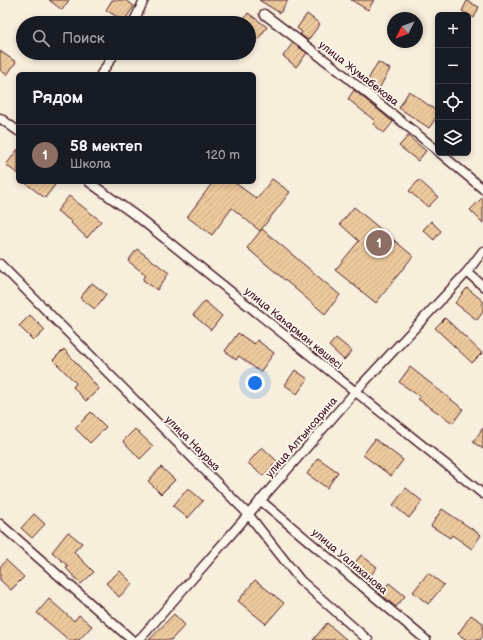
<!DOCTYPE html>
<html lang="ru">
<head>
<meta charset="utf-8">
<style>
  :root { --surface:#171b24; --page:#20242c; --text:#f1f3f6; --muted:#9ea1a6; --line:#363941; --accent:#1a73e8 }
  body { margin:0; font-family:"Balsamiq Sans",sans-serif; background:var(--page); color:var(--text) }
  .controls { position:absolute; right:12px; top:12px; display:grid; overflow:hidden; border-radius:6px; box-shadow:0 2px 6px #0003 }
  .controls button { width:36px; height:36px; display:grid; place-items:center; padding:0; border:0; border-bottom:1px solid var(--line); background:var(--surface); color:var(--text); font:20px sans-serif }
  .compass { position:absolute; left:387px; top:12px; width:36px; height:36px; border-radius:50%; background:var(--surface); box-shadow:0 2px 6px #0003; rotate:228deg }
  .you { position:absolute; left:255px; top:383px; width:14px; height:14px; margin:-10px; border:3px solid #fff; border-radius:50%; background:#1a73e8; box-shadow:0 0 0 6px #1a73e833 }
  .badge { display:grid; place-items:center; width:26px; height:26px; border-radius:50%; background:var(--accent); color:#fff; font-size:13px; font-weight:700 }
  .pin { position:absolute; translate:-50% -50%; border:2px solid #fff; box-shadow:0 1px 4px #0006 }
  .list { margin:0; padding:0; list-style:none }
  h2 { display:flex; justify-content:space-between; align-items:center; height:52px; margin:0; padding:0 16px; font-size:17px }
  h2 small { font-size:13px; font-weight:400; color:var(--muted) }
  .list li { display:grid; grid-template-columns:26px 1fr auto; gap:12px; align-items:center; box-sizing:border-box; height:60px; padding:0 16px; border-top:1px solid var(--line) }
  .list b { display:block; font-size:15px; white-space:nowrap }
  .list p { margin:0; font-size:13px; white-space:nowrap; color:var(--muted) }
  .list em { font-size:13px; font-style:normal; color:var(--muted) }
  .icon { flex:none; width:22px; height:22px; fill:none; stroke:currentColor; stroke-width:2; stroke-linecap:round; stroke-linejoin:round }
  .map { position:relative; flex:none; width:483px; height:640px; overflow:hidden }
  .search { position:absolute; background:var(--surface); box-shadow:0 2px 6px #0003; left:16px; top:16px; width:240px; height:44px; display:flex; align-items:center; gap:10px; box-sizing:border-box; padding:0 14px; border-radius:22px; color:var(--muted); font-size:15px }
  .panel { position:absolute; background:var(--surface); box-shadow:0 2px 6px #0003; left:16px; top:72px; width:240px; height:112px; border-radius:6px }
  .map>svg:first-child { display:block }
  .building { fill:url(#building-hatch); stroke:#4a1f2b }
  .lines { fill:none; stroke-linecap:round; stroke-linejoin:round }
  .minor-casing { stroke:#4a1f2b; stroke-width:11 }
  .minor { stroke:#fbf7ec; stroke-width:8 }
  .labels { text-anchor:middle; stroke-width:3.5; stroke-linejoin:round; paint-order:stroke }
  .street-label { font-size:11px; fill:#4a1f2b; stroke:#fbf7ec }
</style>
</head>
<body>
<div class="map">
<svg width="483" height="640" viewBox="0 0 483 640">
  <defs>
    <pattern id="building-hatch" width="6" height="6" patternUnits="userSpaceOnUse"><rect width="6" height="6" fill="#ecc99d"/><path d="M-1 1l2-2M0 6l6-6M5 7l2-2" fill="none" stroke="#ccac87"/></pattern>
  </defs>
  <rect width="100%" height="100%" fill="#f8eedc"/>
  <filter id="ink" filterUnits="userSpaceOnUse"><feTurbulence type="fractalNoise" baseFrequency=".025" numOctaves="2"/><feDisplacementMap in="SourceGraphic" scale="8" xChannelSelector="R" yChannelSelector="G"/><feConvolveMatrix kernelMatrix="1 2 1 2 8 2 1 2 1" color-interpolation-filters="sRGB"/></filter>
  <g filter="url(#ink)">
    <g class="building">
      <path d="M49 0H69L62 10Z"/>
      <path d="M112 0H125L134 6 124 21 106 10Z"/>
      <path d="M259 0H288L280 13Z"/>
      <path d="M351 0H374L368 10Z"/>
      <path d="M467 1 479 7 474 18 462 11Z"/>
      <path d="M248 13 267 27 249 52V23H241Z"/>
      <path d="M307 14 320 24 308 40 300 34 302 32 297 28Z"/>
      <path d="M293 43 307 53 296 67 283 56Z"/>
      <path d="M0 51 16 62 7 75 0 70Z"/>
      <path d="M378 62 390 69 376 94 365 85Z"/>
      <path d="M354 90 393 122 384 133 373 124 375 121 348 99Z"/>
      <path d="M409 91 438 112V115L429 128 399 108Z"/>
      <path d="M408 136 426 151 418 161 399 146Z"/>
      <path d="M18 149V174L6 165Z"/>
      <path d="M272 179 290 192 260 231 232 208 212 235 187 217 213 182H234L257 199Z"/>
      <path d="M419 180 438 197 428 207 409 191Z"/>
      <path d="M24 182H51L55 185 45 198Z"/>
      <path d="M69 196 101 221 87 238 71 223 72 222 57 211Z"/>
      <path d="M483 197V223L470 210Z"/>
      <path d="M354 207 413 256 376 303 335 270 359 241 340 224Z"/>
      <path d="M431 221 441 231 434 240 423 230Z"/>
      <path d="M262 229 340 295 325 314 247 248Z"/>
      <path d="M137 249 169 273 157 290 143 280 146 275 128 261Z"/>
      <path d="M92 283 106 294 95 309 80 298Z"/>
      <path d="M467 288 483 301V312L477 320 455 303Z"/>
      <path d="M205 301 222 316 211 330 193 315Z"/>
      <path d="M30 315 45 330 34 341 19 326Z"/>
      <path d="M445 318 482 353 472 363 435 328Z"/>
      <path d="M238 333 254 344 257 340 274 353 260 372 239 356 236 360 225 351Z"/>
      <path d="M336 338 352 351 344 360 329 346Z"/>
      <path d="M64 349 99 389 86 401 73 387 76 383 53 360Z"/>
      <path d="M410 367 463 409 453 423 418 399 420 397 399 382Z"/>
      <path d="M295 370 308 379 297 394 285 385Z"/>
      <path d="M91 412 106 427 90 443 75 428Z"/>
      <path d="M483 428V449L473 442Z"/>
      <path d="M135 429 153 446 140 459 123 441Z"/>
      <path d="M375 439 403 460 391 476 363 455Z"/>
      <path d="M262 447 277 461 263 476 248 463Z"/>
      <path d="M318 458 338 472 327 488 307 474Z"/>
      <path d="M161 467 175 480 161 494 148 481Z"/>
      <path d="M188 488 203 501 188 518 173 506Z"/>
      <path d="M406 488 422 501 409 518 393 505Z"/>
      <path d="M442 509 481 535 472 549 452 535 450 538 431 526Z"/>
      <path d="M34 514 45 524 32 538 21 528Z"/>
      <path d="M68 532 82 543 74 552 94 572 81 584 66 568 68 566 52 552Z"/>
      <path d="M361 555 377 567 366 582 350 569Z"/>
      <path d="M6 560 24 577 11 590 0 580V567Z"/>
      <path d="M120 571 133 584 119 597 106 583Z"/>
      <path d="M428 573 444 585 428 604 413 592Z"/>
      <path d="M255 580 284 603 266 624 238 601Z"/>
      <path d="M389 583 405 596 396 607 380 594Z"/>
      <path d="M49 599 74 621 79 615 92 626 79 640H69L37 613Z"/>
      <path d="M174 614 185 625 171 640H149Z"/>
      <path d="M471 615 483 623V636L480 640H467L458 634Z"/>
      <path d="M327 623 347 640H313Z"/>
    </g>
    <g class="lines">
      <g class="minor-casing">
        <g id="minor">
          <path d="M264 14 338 70 438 151"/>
          <path d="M133 23 144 0"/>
          <path d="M101 74 115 53"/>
          <path d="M0 118 18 131"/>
          <path d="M440 153 483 189"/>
          <path d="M89 182 139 218 483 494"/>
          <path d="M0 264 248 514 300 580 368 640"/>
          <path d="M467 272 483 286"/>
          <path d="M260 500 426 640"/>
          <path d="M0 524 132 640"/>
          <path d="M139 640 355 392 467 272 483 251"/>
        </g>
      </g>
      <use href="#minor" class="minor"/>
    </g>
  </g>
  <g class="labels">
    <g class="street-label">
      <text transform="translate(359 73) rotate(38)" y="4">улица Жумабекова</text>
      <text transform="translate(294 328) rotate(39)" y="4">улица Каһарман көшесі</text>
      <text transform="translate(301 437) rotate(-49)" y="4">улица Алтынсарина</text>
      <text transform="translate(193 443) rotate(45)" y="4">улица Наурыз</text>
      <text transform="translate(350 561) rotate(40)" y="4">улица Уалиханова</text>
    </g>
  </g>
</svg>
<div class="controls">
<button>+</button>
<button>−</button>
<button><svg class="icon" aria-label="locate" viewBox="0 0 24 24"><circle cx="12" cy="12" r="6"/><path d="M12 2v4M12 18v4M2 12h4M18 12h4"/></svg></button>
<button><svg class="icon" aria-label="layers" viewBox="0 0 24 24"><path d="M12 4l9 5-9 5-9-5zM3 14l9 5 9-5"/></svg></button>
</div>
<svg class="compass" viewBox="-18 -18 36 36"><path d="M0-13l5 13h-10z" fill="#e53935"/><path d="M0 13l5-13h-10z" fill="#9ea1a6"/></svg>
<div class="you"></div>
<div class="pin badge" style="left:379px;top:243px;background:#8d6e63">1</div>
<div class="search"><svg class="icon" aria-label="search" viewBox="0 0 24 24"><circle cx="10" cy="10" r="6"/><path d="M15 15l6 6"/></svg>Поиск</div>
<section class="panel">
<h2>Рядом<small></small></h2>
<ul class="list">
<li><span class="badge" style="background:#8d6e63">1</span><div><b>58 мектеп</b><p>Школа</p></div><em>120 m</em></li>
</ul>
</section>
</div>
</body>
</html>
